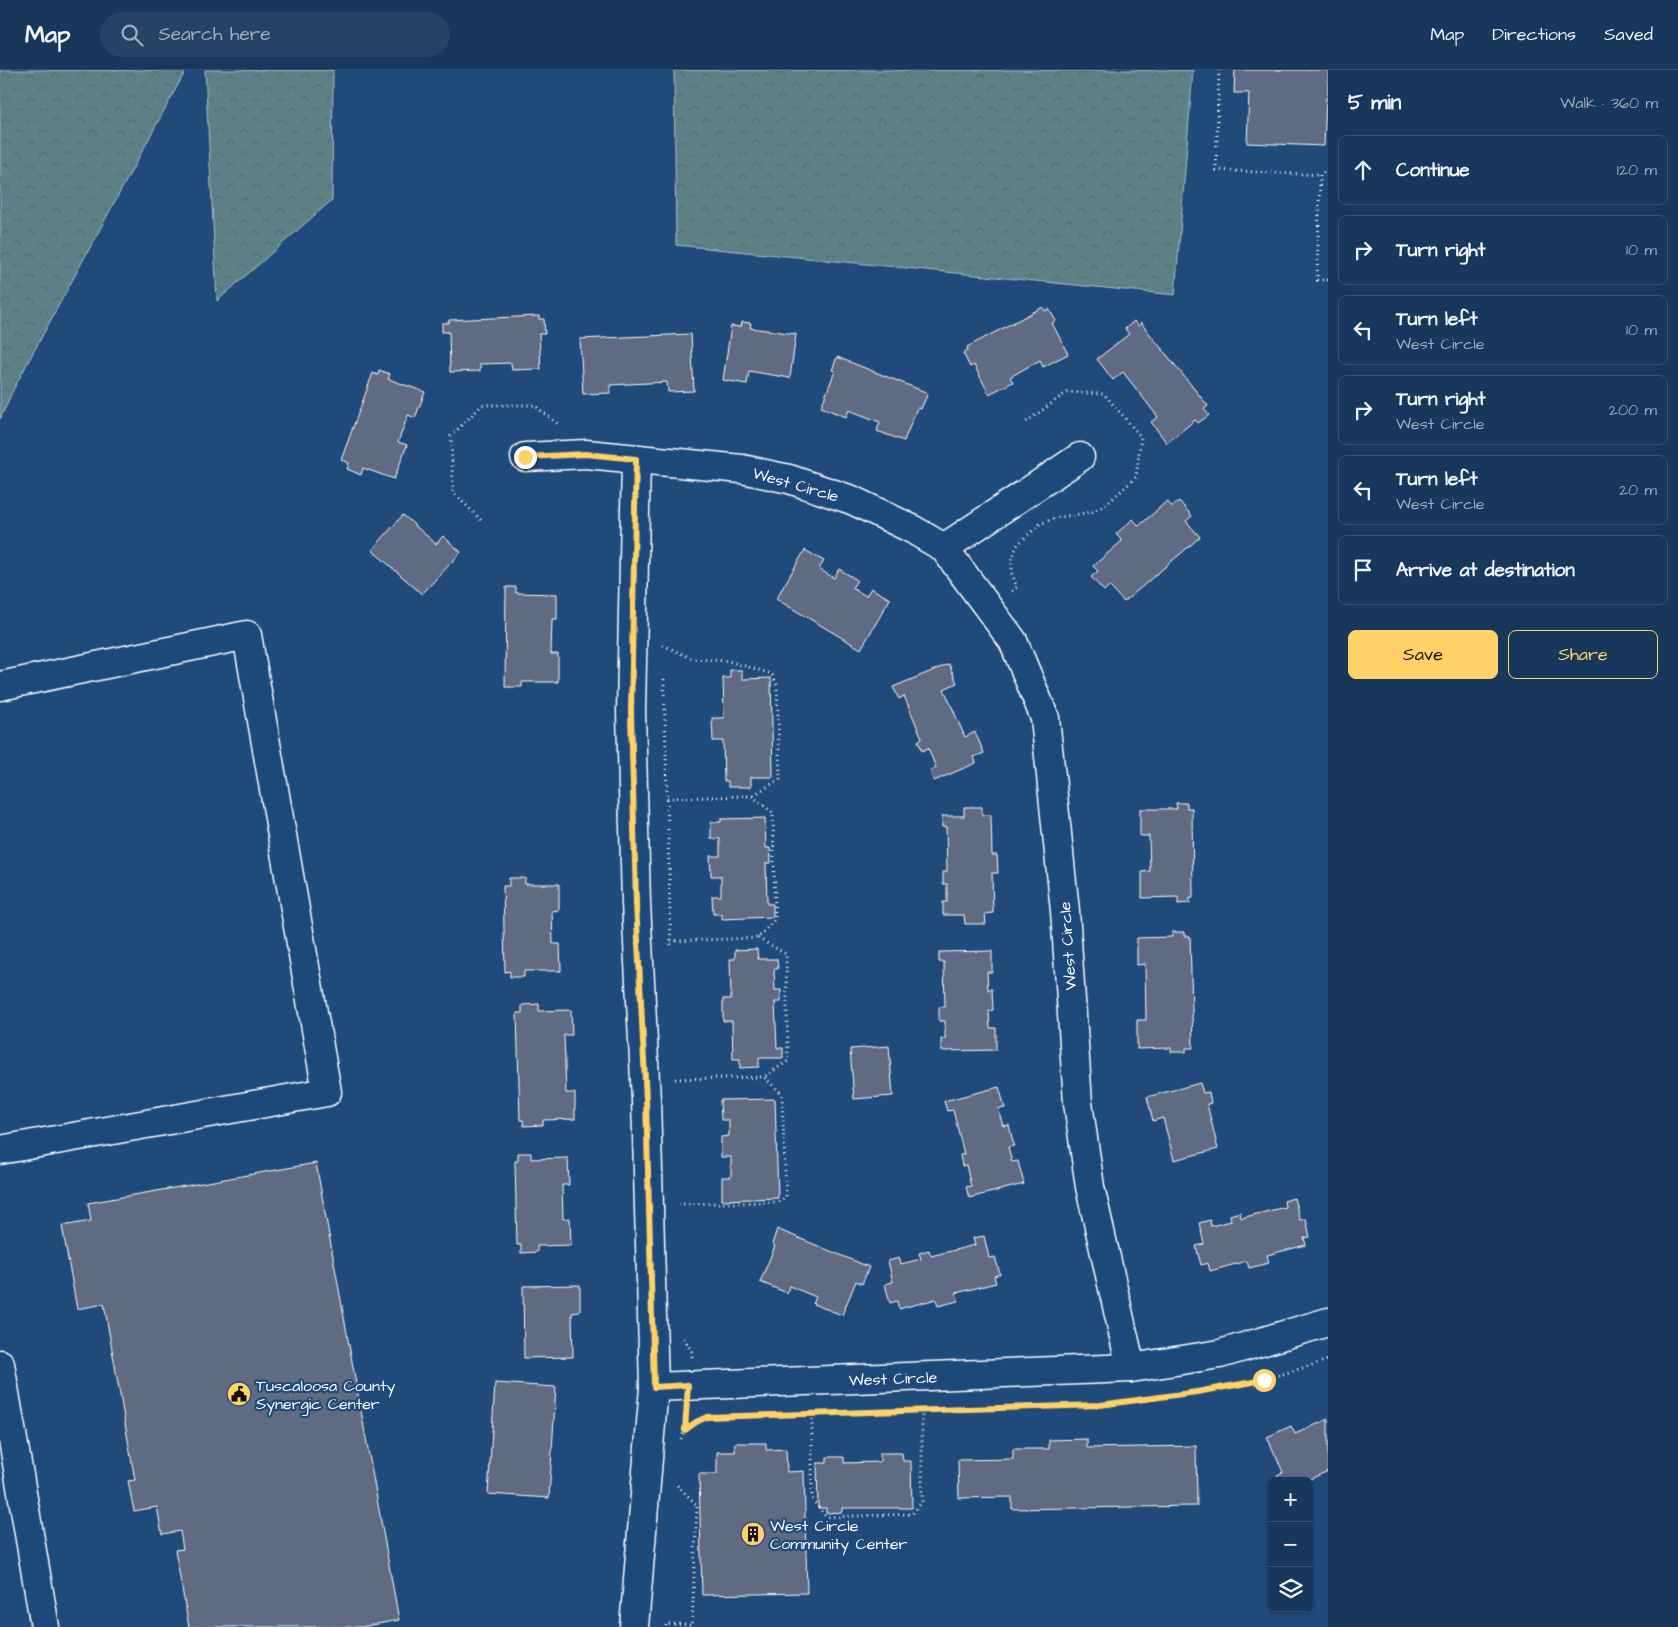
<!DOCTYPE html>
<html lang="en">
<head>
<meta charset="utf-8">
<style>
  :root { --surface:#17385c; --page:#244365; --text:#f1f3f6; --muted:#9eacbb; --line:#365272; --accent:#ffd166 }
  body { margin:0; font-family:"Architects Daughter",sans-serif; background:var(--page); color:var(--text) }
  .controls { position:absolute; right:15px; bottom:15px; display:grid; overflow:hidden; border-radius:8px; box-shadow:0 1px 4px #0004 }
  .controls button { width:45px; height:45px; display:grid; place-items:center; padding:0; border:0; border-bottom:1px solid var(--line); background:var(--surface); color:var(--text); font:25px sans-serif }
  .stop { position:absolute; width:15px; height:15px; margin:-11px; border:4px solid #ffd166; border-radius:50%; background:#fff }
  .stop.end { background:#ffd166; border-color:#fff; box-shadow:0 1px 5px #0008 }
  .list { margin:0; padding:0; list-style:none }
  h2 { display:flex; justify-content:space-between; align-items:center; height:65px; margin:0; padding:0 20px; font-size:21px }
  h2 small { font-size:16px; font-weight:400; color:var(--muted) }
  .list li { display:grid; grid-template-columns:32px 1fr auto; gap:15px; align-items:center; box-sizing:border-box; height:70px; margin:0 10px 10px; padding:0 10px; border:1px solid var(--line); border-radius:8px }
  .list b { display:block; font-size:19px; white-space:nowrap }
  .list p { margin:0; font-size:16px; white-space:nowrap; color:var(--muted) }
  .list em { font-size:16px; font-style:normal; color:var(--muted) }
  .actions { display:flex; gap:10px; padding:15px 20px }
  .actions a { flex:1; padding:11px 0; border:1px solid var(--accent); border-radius:8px; text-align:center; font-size:18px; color:var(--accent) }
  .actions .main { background:var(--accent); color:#111 }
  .icon { flex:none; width:28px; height:28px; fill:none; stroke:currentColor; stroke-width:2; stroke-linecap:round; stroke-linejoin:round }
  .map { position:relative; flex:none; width:1328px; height:1557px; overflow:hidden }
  header { display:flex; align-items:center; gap:30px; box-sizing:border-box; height:70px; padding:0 25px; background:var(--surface); border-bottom:1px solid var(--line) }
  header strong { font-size:24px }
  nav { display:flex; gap:28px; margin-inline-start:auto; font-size:18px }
  .search { width:350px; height:45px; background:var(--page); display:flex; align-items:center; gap:12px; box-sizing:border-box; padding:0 18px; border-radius:28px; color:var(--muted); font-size:19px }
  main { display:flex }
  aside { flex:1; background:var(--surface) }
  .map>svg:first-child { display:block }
  .forest { fill:url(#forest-crowns); stroke:#aec0c4 }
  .building { fill:#616b82; stroke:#fff }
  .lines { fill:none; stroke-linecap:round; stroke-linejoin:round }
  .minor-casing { stroke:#fff; stroke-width:31 }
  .path { stroke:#fff; stroke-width:3; stroke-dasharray:1 4; stroke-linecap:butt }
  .minor { stroke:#1f4a7a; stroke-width:28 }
  .route { stroke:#ffd166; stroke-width:6 }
  .labels { text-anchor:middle; stroke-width:4.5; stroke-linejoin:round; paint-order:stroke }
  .street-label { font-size:16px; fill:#fff; stroke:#1f4a7a }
  .poi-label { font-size:16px; fill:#fff; stroke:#1f4a7a; text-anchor:start }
</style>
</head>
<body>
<header>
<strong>Map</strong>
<div class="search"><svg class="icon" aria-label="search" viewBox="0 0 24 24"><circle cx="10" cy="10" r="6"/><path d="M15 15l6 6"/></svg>Search here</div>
<nav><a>Map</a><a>Directions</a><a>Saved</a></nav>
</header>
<main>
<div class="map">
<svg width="1328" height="1557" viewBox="0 0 1328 1557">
  <defs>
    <pattern id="forest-crowns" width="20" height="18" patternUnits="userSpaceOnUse" patternTransform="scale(1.25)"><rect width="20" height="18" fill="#5c8288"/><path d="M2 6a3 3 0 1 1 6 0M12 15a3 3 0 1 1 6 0" fill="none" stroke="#556a6d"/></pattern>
  </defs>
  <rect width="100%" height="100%" fill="#1f4a7a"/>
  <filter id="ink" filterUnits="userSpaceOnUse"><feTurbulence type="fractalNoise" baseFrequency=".02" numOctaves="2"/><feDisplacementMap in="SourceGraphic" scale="10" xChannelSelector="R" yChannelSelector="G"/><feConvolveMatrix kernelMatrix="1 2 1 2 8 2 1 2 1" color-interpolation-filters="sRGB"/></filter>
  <g filter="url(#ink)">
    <g class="forest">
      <path d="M0 0H186L14 318 0 349Z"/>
      <path d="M205 0H333L332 130 217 231Z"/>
      <path d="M674 0H1193L1175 225 676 175Z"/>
    </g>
    <g class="building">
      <path d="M1235 0H1328V28H1326L1324 76 1247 73 1249 23H1234Z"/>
      <path d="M1043 237 1045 241 1049 239 1056 251 1052 253 1068 284 1043 297 1040 290 1010 307 1013 312 989 324 974 295 970 297 963 283 968 280 967 277Z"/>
      <path d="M539 246V249H544L545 264H539L541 299 512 300 511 293 480 294V301L450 302 449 262H442V253H449V250Z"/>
      <path d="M1134 251 1138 256 1141 253 1208 336 1204 339 1209 345 1198 353 1195 350 1167 373 1151 352 1158 347 1123 302 1113 310 1097 289 1129 264 1125 259Z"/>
      <path d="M742 252 751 253 750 258 796 264 790 308 749 301 747 314 723 310 731 256 741 257Z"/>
      <path d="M691 264 694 321 668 322 667 312 610 315V323L583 324 580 269Z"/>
      <path d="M837 287 928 323 921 339 917 338 904 371 877 361 880 352 849 340 846 347 821 337 835 301 832 300Z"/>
      <path d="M379 300 390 304 388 309 425 322 415 348 408 345 398 372 407 375 394 409 363 398 361 405 347 399 349 393 341 390 373 303 378 305Z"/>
      <path d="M1167 431 1172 437 1179 431 1192 446 1186 451 1200 467 1124 532 1109 516 1104 521 1091 507 1098 501 1093 496 1122 471 1116 464 1133 449 1139 456Z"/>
      <path d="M403 445 436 474 443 466 461 482 422 524 372 480Z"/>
      <path d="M805 480 824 491 819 499 834 508 839 499 857 510 852 518 866 526 871 518 890 529 861 579 776 529Z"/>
      <path d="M506 517H516V523L557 524V549H552L551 584H558V612H522V617H505Z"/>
      <path d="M949 594 957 613 944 619 965 667 975 662 984 683 974 687 976 693 934 711 930 701 936 698 928 678 922 681 918 671 922 668 904 626 899 629 893 617Z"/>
      <path d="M730 600H742V609L771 608 773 707H751V717H728V711H724L723 671H713L712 648H724L723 608H730Z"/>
      <path d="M1176 733H1187V738H1192L1193 828H1190V833L1178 834V827L1142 828V802L1150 801 1149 766H1140V739H1177Z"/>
      <path d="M964 737H982V745H991L992 785H997L998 803H992L993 843 985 844 986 854H965L964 845H943V832H947V814H943V802H947L946 757H942V746H964Z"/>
      <path d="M765 748 766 778H770L771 793H766L767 834H773V847L722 849V844H713L712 826H721V806H711L710 786H720V769H711V752H721V749Z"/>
      <path d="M509 808H525V814H559V840L552 841 553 874H560L561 901H524V907H510V901L505 902 503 816H509Z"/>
      <path d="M1172 862H1184V866H1190L1193 978H1186V982H1171V978L1137 979V950H1146L1145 894 1137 895V868L1172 867Z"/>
      <path d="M757 879 758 889H777L778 899H774L775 920H781V932H775L777 978H783V988H759V997L740 998V989H733L732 951H723V929H731L730 889H735V880Z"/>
      <path d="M992 881V902H987L988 920 992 919 993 940 989 941 990 958H996V980L941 981V969H945V951H939V937H945L944 892H939V882Z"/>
      <path d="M539 934V941L571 940 572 965H564L566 1023H575V1049L543 1050V1055L524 1056 523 1050H520L517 943H522V935Z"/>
      <path d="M889 976 893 1026 854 1029 850 979Z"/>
      <path d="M1200 1013 1203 1023 1209 1022 1211 1033 1207 1034 1218 1079 1174 1090 1163 1048 1153 1051 1147 1027Z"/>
      <path d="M999 1017 1005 1038 998 1039 1003 1056 1009 1055 1014 1076 1008 1077 1012 1092 1018 1091 1024 1114 969 1128 966 1117 971 1116 966 1095 962 1096 960 1085 964 1084 953 1040 947 1041 944 1031Z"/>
      <path d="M775 1029 778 1128 722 1130V1107H731V1087H721V1067L729 1066V1050H721L720 1030Z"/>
      <path d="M518 1083H531V1089L568 1088 569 1115H562L563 1149 570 1148 571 1175 537 1176V1182L521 1183V1175H517L515 1091H518Z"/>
      <path d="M316 1093 399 1550 361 1557H189L175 1480 183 1479 180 1461 162 1464 157 1437 134 1441 128 1411 135 1410 104 1234 77 1239 62 1156 91 1151 88 1133Z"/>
      <path d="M1294 1128 1300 1150 1306 1149 1310 1167 1304 1168 1306 1175 1267 1185 1269 1193 1249 1198 1247 1191 1210 1201 1208 1193 1201 1195 1196 1176 1204 1174 1199 1153 1210 1150 1211 1156 1231 1151 1230 1145 1240 1142 1241 1148 1285 1137 1284 1131Z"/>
      <path d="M777 1159 869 1197 862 1214 856 1211 842 1245 813 1234 816 1227 789 1216 787 1223 760 1212 775 1176 772 1174Z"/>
      <path d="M984 1166 989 1188 995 1187 1000 1204 994 1206 996 1213 956 1223 958 1231 938 1236 936 1229 899 1239 897 1231 890 1233 885 1214 893 1212 888 1191 899 1188 901 1194 921 1189 919 1183 929 1180 931 1186 975 1175 973 1168Z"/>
      <path d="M580 1215V1242L572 1243 573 1287 524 1288 523 1216Z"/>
      <path d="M495 1313 556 1317 549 1428 488 1424Z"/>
      <path d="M1328 1349V1401L1306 1411H1279L1277 1405 1283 1402 1267 1367 1291 1356 1295 1364Z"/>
      <path d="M1087 1369V1378L1196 1376 1197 1436 1012 1439V1427L959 1428 958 1390 1013 1389V1379H1049V1370Z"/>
      <path d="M735 1373H766V1380L786 1379 787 1402 804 1401 807 1523 702 1525 699 1404H717V1382H735Z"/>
      <path d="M880 1383H902L903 1391H911L912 1438H842V1442L826 1443V1438H818L817 1393H827V1387H844V1393L880 1392Z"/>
    </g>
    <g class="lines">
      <g class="minor-casing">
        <g id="minor">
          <path d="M525 387 586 384 742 399 789 409 852 430 912 459 944 478 1080 387"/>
          <path d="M944 478 1013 571 1045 648 1065 841 1078 1033 1090 1117 1131 1298"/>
          <path d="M0 616 247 565 327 1022 0 1080"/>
          <path d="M0 1294 45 1557"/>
          <path d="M654 1317 1131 1298 1220 1284 1328 1252"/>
          <path d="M634 1557 654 1317 646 1030 636 833 631 642 636 389"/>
        </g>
      </g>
      <g class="path">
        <path d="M1219 0 1216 100 1320 105"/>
        <path d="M1328 99 1320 105 1317 210H1328"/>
        <path d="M481 450 453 422 451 366 482 335H534L558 354"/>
        <path d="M1012 521 1017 517 1012 504V488L1018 474 1040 454 1055 448 1092 442 1109 432 1136 407 1141 367 1104 324 1067 322 1026 352"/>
        <path d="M663 575 693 589 728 591 772 604 777 615 780 709 752 726"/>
        <path d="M664 609 671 878"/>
        <path d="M667 728 752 726 773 743 775 849 758 868 671 871"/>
        <path d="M758 868 786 884 788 991 764 1007"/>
        <path d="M675 1009 764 1007 782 1024 786 1127 778 1132 679 1134"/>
        <path d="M684 1268 692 1282V1287"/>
        <path d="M812 1344V1429L826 1447 912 1444 922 1432V1341"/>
        <path d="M731 1346 1100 1335 1197 1322 1264 1310 1328 1290"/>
        <path d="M685 1360 686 1345"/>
        <path d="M681 1369C686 1356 697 1349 710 1347"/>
        <path d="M666 1556V1554L692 1555 697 1435 677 1415"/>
      </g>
      <use href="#minor" class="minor"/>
    </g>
  </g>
  <g class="lines" filter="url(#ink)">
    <path class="route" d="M525 387 586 384 636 389 631 642 636 833 646 1030 654 1317 688 1315 685 1360 696 1352 707 1347 1100 1335 1197 1322 1264 1310"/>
  </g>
  <defs>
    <g id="civic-disc" transform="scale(1.25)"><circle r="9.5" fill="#ffd166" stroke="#1f4a7a"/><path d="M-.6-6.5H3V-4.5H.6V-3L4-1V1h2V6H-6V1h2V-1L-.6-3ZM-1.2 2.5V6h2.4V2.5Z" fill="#111"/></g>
    <g id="building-disc" transform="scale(1.25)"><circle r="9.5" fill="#ffd166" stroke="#1f4a7a"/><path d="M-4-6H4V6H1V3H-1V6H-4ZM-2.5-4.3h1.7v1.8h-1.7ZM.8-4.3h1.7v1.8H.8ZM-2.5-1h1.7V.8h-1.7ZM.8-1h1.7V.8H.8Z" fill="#111"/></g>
  </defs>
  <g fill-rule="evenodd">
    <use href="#civic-disc" x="239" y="1324"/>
    <use href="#building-disc" x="753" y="1464"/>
  </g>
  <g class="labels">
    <g class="street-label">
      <text transform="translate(796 414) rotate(16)" y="6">West Circle</text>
      <text transform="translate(1067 876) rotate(-94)" y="6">West Circle</text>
      <text transform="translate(893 1308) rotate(-2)" y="6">West Circle</text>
    </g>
    <g class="poi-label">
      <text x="256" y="1321">Tuscaloosa County<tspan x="256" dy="18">Synergic Center</tspan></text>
      <text x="770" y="1461">West Circle<tspan x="770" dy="18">Community Center</tspan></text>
    </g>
  </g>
</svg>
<div class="controls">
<button>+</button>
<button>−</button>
<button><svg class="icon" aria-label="layers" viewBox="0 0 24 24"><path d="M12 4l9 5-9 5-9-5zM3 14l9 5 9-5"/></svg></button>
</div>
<div class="stop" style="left:1264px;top:1310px"></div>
<div class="stop end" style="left:525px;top:387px"></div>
</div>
<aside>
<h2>5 min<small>Walk · 360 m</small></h2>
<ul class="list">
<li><svg class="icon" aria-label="ahead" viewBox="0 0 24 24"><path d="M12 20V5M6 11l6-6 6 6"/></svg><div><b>Continue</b></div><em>120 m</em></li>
<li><svg class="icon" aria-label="right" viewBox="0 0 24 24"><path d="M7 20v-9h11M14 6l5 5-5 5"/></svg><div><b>Turn right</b></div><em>10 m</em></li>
<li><svg class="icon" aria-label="left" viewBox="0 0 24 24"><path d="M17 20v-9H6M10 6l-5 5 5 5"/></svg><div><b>Turn left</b><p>West Circle</p></div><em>10 m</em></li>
<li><svg class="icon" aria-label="right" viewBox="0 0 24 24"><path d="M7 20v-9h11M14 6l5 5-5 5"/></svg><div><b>Turn right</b><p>West Circle</p></div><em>200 m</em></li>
<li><svg class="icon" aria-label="left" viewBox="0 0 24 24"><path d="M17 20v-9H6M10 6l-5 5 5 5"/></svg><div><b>Turn left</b><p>West Circle</p></div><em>20 m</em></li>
<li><svg class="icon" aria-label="arrive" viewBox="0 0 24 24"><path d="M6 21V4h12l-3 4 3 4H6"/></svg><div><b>Arrive at destination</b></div></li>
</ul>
<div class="actions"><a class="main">Save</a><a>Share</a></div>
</aside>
</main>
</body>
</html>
